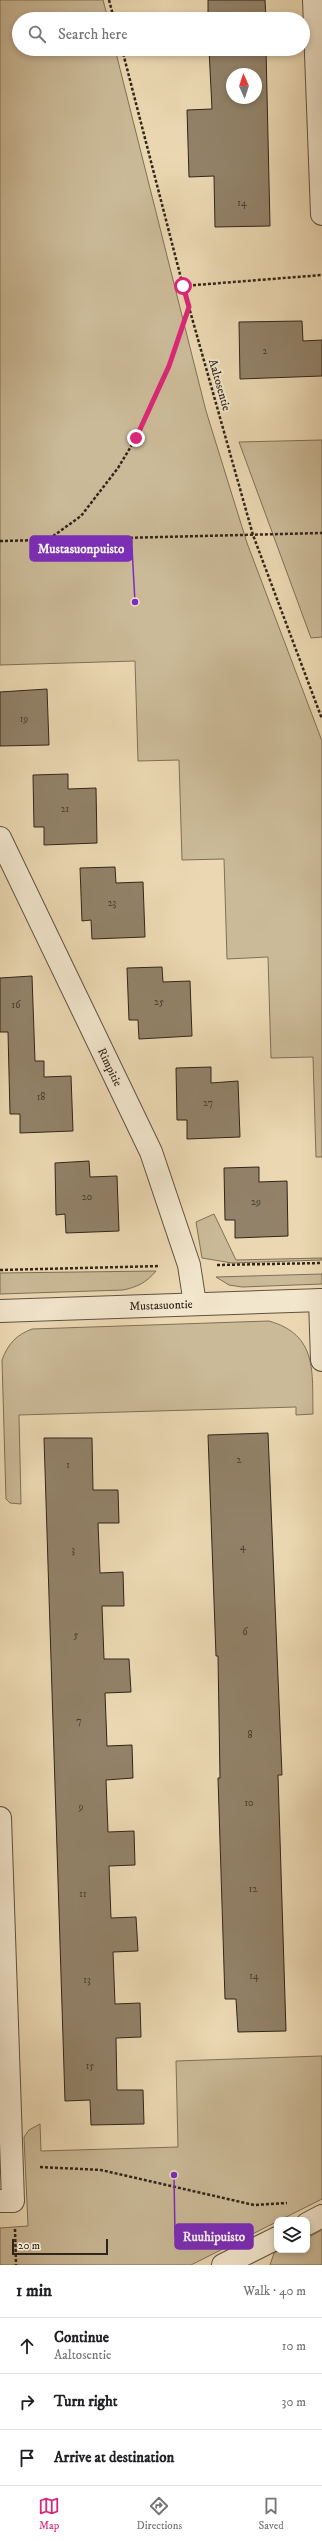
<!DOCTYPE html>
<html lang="en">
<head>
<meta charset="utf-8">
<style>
  :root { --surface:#fff; --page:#f2f2f2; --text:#202124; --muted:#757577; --line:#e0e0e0; --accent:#db2777 }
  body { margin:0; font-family:"IM FELL DW Pica",serif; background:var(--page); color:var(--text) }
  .controls { position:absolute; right:12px; bottom:12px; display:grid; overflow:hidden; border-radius:8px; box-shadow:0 2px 6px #0003 }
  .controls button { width:36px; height:36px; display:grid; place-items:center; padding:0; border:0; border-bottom:1px solid var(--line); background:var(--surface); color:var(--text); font:20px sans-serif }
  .compass { position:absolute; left:226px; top:68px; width:36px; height:36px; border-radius:50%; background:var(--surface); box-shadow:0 2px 6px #0003; rotate:357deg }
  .scale { position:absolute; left:12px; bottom:10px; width:96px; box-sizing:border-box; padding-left:4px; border:2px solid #31251a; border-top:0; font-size:11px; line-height:14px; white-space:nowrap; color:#31251a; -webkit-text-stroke:3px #f2e6cd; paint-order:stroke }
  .stop { position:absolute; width:12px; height:12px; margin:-9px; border:3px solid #db2777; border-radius:50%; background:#fff }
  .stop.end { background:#db2777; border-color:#fff; box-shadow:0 1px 4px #0008 }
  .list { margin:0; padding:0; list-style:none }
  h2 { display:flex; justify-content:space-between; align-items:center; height:52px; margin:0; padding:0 16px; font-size:17px }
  h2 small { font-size:13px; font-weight:400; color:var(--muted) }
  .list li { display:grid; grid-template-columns:26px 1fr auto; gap:12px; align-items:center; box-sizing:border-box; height:56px; padding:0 16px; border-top:1px solid var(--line) }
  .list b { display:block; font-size:15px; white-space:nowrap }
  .list p { margin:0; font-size:13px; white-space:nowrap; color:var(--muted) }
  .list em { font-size:13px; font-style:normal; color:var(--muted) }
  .icon { flex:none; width:22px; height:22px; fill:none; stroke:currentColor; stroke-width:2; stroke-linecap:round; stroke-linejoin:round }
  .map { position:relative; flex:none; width:322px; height:2265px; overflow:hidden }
  .search { position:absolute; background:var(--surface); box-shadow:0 2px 6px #0003; left:12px; right:12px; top:12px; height:44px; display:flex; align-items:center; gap:10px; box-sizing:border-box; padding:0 14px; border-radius:22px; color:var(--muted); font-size:15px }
  .sheet { height:220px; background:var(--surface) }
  nav { display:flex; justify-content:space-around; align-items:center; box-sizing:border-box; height:56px; border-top:1px solid var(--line); background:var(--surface); font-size:11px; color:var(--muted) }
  nav a { display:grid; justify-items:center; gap:2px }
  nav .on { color:var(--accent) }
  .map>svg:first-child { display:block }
  .green { fill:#cbba98; stroke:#7e7059 }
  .building { fill:#928269; stroke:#31251a; fill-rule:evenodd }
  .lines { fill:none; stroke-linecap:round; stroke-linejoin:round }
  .minor-casing { stroke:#605240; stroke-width:24 }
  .path { stroke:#31251a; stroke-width:2.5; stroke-dasharray:3 2; stroke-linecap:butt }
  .minor { stroke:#f2e6cd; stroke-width:22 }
  .route { stroke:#db2777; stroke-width:5 }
  .labels { text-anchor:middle; stroke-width:4; stroke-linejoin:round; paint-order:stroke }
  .number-label { font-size:10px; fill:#493c2e }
  .street-label { font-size:12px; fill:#31251a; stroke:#f2e6cd }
  .leader { fill:none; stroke:#7b2cbf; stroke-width:1.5 }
  .callout-dot { fill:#7b2cbf; stroke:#f2e6cd; stroke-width:1.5 }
  .callout { fill:#7b2cbf; stroke:#7b2cbf; stroke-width:1.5 }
  .callout-label { font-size:13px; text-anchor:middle; font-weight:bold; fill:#fff }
</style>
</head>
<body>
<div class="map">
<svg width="322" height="2265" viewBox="0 0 322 2265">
  <rect width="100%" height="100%" fill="#ebd8b2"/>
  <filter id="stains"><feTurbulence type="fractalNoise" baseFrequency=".005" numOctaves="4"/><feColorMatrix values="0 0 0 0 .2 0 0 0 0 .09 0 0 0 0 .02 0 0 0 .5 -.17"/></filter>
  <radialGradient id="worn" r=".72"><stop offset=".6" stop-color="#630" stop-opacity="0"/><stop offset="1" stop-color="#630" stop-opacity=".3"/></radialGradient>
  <g class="green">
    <path d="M0 0H103L108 19H19V49H115L206 411 247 543 322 741V1157H316L313 1057 271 1058 268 957 227 959 224 859 182 860 179 760 138 761 135 661 0 665Z"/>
    <path d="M322 440V637L311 638 239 442Z"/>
    <path d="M214 1214 236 1260 322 1258V1260L232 1263 202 1258 196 1222Z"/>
    <path d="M156 1271C146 1283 137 1287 123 1290L0 1294V1273Z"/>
    <path d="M322 1274V1284L242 1287 229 1285 216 1277Z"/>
    <path d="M269 1321C318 1335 312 1372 313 1414L296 1415V1407L19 1415 21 1504 10 1503 6 1499 2 1360C8 1344 16 1335 32 1329Z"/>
    <path d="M322 2056V2199L191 2265H0V2228L28 2226 24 2137 29 2130 40 2124 41 2151 178 2147 176 2061Z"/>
    <path d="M322 2230V2265H270L274 2253 281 2250H307V2238Z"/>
  </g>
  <g class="building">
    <path d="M208 0H265L266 19H208Z"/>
    <path d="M209 49H266L270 226 215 227 214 176 189 177 187 110 212 109ZM232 74H256V98H232Z"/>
    <path d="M302 321 303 341 322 340V376L240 379 239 322Z"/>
    <path d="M47 689 49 745 0 746V692Z"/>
    <path d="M68 774V789L96 788 97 843 44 845V827H34L33 775Z"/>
    <path d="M115 867 116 883 143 882 145 937 92 939 91 920 82 921 80 868Z"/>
    <path d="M162 967 163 982 190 981 192 1036 139 1039 138 1020H129L127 968Z"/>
    <path d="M32 976 35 1061H44V1077L71 1076 73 1131 20 1133V1114H10L8 1032H0V978Z"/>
    <path d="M211 1067V1083L238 1081 240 1137 187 1139V1120H177L176 1068Z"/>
    <path d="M89 1161 90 1177 117 1176 119 1231 66 1233 65 1214 56 1215 55 1163Z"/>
    <path d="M259 1167V1182L287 1181 288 1236 235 1238V1220H225L224 1168Z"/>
    <path d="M268 1433 282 1775H278L286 2031 238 2032 236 1999H225L218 1778H220L218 1656H216L208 1435Z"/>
    <path d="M44 1438H92L93 1490H118L119 1523H98L100 1573 123 1572 124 1606H102L104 1659H129L131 1692 105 1693 107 1746 132 1745 133 1778 106 1780 108 1832 134 1831 135 1865 109 1866 111 1918 136 1917 138 1951 113 1952 115 2004 140 2003 141 2037 116 2038 117 2090H143L144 2124 91 2125 90 2100 65 2101Z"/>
  </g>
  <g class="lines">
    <g class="minor-casing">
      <g id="minor">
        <path d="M314 0 322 214"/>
        <path d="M0 838 151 1152 189 1265 195 1304"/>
        <path d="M320 1300 322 1360"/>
        <path d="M0 1311 322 1300"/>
        <path d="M0 1818 13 2201H0"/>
        <path d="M307 2224 322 2216"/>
        <path d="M223 2265 277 2238"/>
      </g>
    </g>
    <g class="path">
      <path d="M109 0 114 19"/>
      <path d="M122 49 183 286 253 535 322 719"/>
      <path d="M183 286 322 275"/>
      <path d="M49 539 81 516 118 468 136 438 169 366 189 307"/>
      <path d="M0 541 322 533"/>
      <path d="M217 1265 322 1263"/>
      <path d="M0 1270 160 1266"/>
      <path d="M40 2167 101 2170 254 2205 287 2203"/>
      <path d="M15 2229 16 2265"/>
    </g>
    <use href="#minor" class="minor"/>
  </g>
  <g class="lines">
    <path class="route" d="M136 438 169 366 189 307 183 286"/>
  </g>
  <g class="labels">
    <g class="number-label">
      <text x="242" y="206">14</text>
      <text x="265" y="354">2</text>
      <text x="24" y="722">19</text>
      <text x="65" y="812">21</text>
      <text x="112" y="906">23</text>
      <text x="159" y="1005">25</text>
      <text x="16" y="1008">16</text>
      <text x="41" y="1100">18</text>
      <text x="208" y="1106">27</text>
      <text x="87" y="1200">20</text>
      <text x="256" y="1205">29</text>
      <text x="239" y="1463">2</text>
      <text x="68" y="1468">1</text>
      <text x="243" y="1550">4</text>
      <text x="73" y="1553">3</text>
      <text x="245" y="1635">6</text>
      <text x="76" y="1638">5</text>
      <text x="79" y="1724">7</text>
      <text x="250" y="1738">8</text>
      <text x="249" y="1806">10</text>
      <text x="81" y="1810">9</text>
      <text x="253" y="1892">12</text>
      <text x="83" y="1897">11</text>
      <text x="254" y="1979">14</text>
      <text x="87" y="1983">13</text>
      <text x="90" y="2069">15</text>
    </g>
    <g class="street-label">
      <text transform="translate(220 385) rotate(74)" y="4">Aaltosentie</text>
      <text transform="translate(110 1067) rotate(64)" y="4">Rimpitie</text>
      <text transform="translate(161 1305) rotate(-2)" y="4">Mustasuontie</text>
    </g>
  </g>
  <path class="leader" d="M135 602L132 548M174 2175L175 2237"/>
  <g class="callout-dot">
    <circle cx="135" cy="602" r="4"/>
    <circle cx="174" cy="2175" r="4"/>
  </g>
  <g class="callout">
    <rect x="30" y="536" width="102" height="25" rx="4"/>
    <rect x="175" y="2224" width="78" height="25" rx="4"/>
  </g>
  <g class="callout-label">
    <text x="81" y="553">Mustasuonpuisto</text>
    <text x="214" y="2241">Ruuhipuisto</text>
  </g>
  <rect width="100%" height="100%" filter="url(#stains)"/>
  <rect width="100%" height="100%" fill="url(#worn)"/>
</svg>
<div class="controls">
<button><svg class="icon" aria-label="layers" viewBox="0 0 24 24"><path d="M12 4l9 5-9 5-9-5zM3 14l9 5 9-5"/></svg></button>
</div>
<svg class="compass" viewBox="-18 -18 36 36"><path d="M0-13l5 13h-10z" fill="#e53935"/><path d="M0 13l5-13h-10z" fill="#757577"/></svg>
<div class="scale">20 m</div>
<div class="stop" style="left:183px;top:286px"></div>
<div class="stop end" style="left:136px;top:438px"></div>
<div class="search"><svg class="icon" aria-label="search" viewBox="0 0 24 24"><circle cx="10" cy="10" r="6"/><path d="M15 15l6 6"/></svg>Search here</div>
</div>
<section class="sheet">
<h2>1 min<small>Walk · 40 m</small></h2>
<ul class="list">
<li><svg class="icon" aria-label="ahead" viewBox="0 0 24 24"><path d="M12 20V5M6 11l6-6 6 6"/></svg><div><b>Continue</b><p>Aaltosentie</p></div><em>10 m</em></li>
<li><svg class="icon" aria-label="right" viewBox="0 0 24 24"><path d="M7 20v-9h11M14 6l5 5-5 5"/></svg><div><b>Turn right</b></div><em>30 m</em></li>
<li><svg class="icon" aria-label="arrive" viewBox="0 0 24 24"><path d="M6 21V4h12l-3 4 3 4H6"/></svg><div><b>Arrive at destination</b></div></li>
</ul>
</section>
<nav>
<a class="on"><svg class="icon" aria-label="map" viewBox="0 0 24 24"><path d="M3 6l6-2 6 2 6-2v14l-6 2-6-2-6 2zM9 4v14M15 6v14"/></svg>Map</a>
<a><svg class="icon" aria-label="directions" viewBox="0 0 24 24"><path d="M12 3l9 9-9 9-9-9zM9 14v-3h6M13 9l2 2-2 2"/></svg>Directions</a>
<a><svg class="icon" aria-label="saved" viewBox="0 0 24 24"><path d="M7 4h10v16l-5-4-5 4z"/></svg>Saved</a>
</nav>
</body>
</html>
